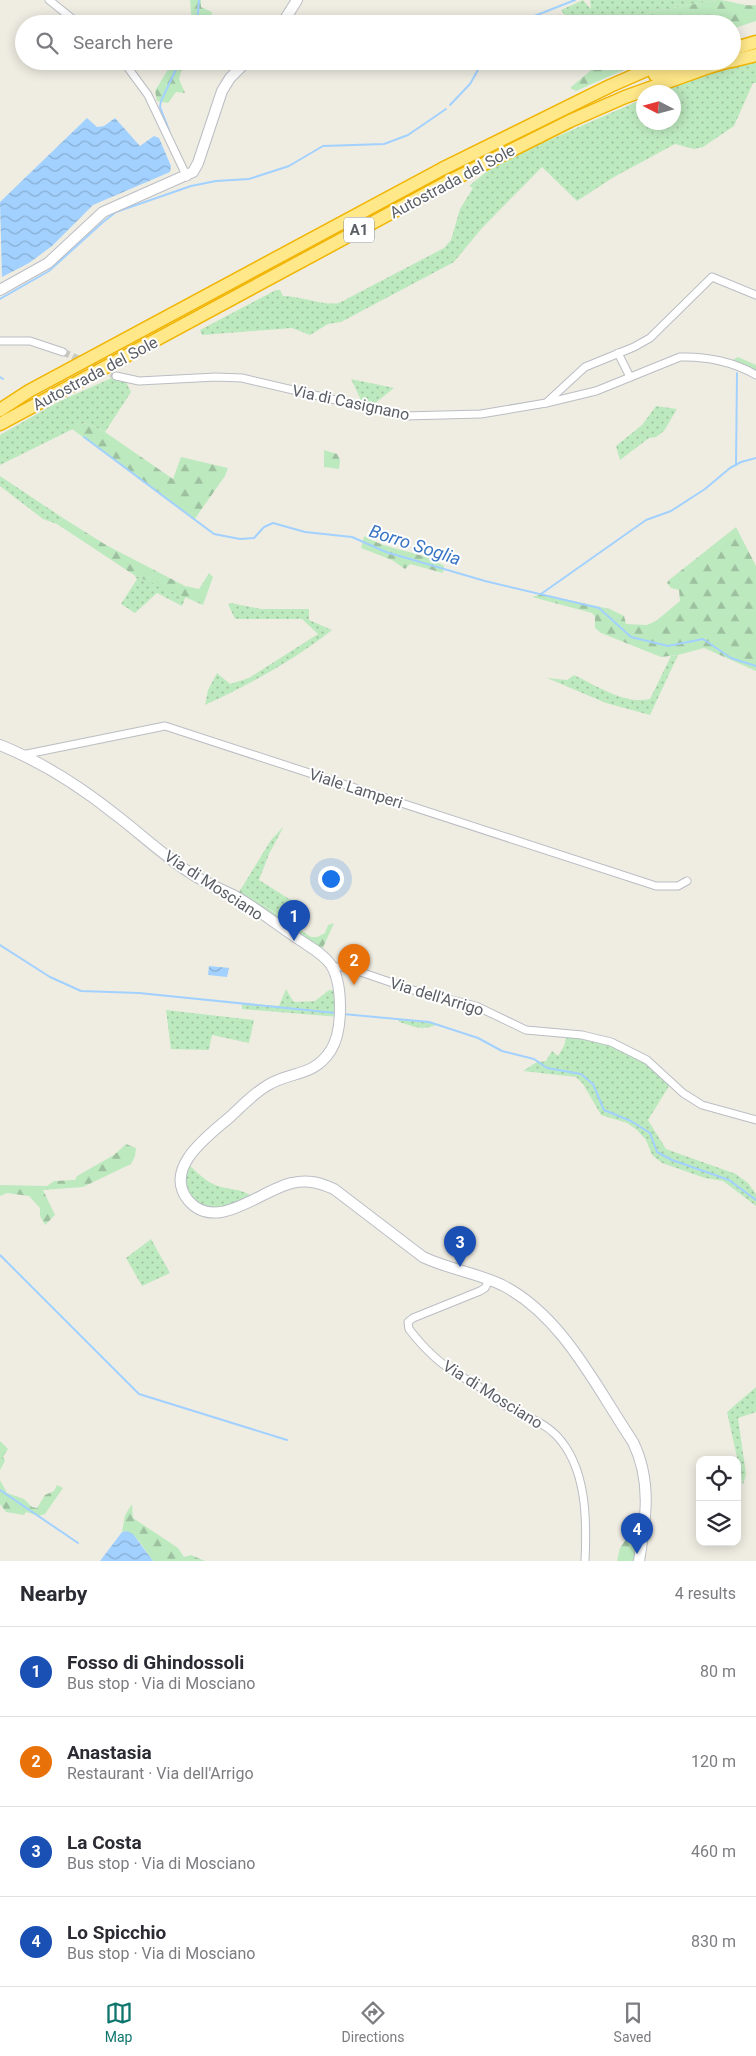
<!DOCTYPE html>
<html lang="en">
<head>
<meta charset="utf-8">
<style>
  :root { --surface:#fff; --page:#f2f2f3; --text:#2b2b33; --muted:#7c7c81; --line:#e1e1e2; --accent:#0f766e }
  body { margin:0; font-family:Roboto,sans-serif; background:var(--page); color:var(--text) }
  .controls { position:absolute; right:15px; bottom:15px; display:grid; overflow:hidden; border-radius:10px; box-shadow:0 2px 12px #0003 }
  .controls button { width:45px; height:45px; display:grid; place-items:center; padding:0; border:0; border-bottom:1px solid var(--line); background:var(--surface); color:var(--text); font:25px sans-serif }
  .compass { position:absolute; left:636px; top:85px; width:45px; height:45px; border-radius:50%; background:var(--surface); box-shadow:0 2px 12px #0003; rotate:276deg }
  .you { position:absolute; left:330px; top:878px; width:18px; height:18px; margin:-12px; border:4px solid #fff; border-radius:50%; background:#1a73e8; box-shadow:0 0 0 8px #1a73e833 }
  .badge { display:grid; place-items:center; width:32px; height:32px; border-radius:50%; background:var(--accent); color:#fff; font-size:16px; font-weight:700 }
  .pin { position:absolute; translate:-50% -41px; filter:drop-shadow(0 1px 2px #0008) }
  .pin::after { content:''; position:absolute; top:26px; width:18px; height:15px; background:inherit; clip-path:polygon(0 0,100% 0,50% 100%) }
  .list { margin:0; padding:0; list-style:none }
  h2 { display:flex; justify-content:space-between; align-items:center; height:65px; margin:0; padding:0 20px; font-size:21px }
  h2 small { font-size:16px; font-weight:400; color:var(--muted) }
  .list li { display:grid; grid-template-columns:32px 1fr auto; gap:15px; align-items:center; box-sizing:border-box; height:90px; padding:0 20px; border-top:1px solid var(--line) }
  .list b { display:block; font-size:19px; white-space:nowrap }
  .list p { margin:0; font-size:16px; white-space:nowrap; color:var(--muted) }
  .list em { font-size:16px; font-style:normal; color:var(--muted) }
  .icon { flex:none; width:28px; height:28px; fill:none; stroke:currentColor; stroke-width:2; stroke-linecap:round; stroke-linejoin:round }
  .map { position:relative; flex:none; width:756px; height:1561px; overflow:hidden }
  .search { position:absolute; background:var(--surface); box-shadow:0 2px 12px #0003; left:15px; right:15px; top:15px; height:55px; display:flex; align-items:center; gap:12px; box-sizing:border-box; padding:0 18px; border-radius:28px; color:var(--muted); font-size:19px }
  .sheet { height:425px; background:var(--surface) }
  nav { display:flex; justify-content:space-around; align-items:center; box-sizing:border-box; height:70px; border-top:1px solid var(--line); background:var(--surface); font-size:14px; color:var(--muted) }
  nav a { display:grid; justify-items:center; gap:2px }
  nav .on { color:var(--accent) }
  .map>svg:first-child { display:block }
  .grass { fill:url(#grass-dots) }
  .forest { fill:url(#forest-firs) }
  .water { fill:url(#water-waves) }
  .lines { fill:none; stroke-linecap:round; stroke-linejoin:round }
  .stream { stroke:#a2d1ff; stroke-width:2 }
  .street-tunnel { stroke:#cacac3; stroke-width:7; stroke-dasharray:7 3.5; stroke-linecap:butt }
  .street-casing { stroke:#babdc3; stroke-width:9 }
  .secondary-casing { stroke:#bbbec5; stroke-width:12 }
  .highway-casing { stroke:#f1b400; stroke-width:15 }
  .street { stroke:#fff; stroke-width:7 }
  .secondary { stroke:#fff; stroke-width:10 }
  .highway { stroke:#ffe889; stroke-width:12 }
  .labels { text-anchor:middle; stroke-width:4; stroke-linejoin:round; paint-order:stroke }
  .shield { fill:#fff; stroke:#8c8f93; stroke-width:1 }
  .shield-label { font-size:15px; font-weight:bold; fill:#5b5f65 }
  .street-label { font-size:16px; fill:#5b5f65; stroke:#fff }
  .water-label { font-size:18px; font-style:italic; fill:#3875c4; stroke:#fff }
</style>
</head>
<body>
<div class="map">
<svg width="756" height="1561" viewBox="0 0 756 1561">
  <defs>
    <pattern id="grass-dots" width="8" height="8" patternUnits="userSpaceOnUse" patternTransform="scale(1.25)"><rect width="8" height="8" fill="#bde9bf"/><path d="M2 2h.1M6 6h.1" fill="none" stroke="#9dc09f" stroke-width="1.8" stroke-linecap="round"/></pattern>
    <pattern id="forest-firs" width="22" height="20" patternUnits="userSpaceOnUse" patternTransform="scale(1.25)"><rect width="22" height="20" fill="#bde9bf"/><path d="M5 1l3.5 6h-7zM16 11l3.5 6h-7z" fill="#9dc09f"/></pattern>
    <pattern id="water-waves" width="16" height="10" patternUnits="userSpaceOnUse" patternTransform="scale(1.25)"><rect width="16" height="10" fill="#a2d1ff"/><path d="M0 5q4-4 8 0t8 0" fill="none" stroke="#87add2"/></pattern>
  </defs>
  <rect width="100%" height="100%" fill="#efede2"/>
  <g class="grass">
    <path d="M583 0 591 9 590 0H717L650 12 631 24H571L561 10Z"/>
    <path d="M756 62V83H753L734 126 703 147 694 149 675 144 614 177 577 201 542 167 482 228 454 262 341 322 328 324 310 335 292 328 202 335 200 330 276 290H280L283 296C301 296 324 306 339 303L444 248 451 240 460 209 473 188 469 186 491 168 542 141 549 140 643 99 644 122H674V92H659L703 76Z"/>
    <path d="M116 376 125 380 131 392 105 432 85 423 0 465V435L58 402Z"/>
    <path d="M351 379 394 388 369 408 357 405 360 398Z"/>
    <path d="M656 406 677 409 664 431 656 437 649 438 620 460 616 446 642 425Z"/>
    <path d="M0 476 63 518 57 524 43 519 0 486Z"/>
    <path d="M134 575 186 596 182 606 157 593 135 613 121 604 137 579Z"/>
    <path d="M231 603 261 609H309V620L332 630C291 662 252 683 205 705L208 690 217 673 230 684 249 678 318 634 302 619H235L228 604Z"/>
    <path d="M678 655 650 715 606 703 547 678 567 680 574 675C595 685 625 705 650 699L671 656Z"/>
    <path d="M284 826 269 854 259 880 294 902 284 918 254 899 244 884 271 840Z"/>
    <path d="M286 989 293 1001 296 1002 315 1001 329 990 338 991 339 1017 242 1009V1003L279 1006Z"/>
    <path d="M166 1010 254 1020 249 1043 212 1035 209 1050 171 1049Z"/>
    <path d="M398 1019 429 1022 436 1025C421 1031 413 1026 399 1022Z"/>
    <path d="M567 1033 611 1042 647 1060 671 1083 648 1120 666 1149 736 1174 748 1183 756 1194V1206L723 1181 705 1178 662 1163 652 1155 646 1140 637 1130 627 1123 601 1115 583 1084 576 1077 523 1071 537 1062 546 1061 552 1051 558 1056 564 1046Z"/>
    <path d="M185 1162C193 1168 202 1178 211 1183 228 1192 240 1186 256 1199L226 1212 194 1206 182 1175Z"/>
    <path d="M151 1239 170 1273 142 1286 126 1258Z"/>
    <path d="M756 1387V1412L738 1418 746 1474 743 1485 727 1412Z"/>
  </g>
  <g class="forest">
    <path d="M190 0H201V7L212 12 211 19 203 24H192Z"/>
    <path d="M717 0C730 0 745 7 756 5V21L732 29V24H631L650 12Z"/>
    <path d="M173 61H184L179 79 185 93 176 92 168 103 157 101 155 91Z"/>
    <path d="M596 61H644L576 91 570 88 597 65Z"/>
    <path d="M738 357 756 365V375L727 363Z"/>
    <path d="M85 423 105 432 173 479 181 457 228 468 225 476 194 520 72 429Z"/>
    <path d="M324 450 337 454 340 460 339 469 324 467Z"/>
    <path d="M63 518 106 545 185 586 199 589 209 573 213 577 203 605 134 575 57 524Z"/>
    <path d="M736 527 756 566V671L704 648 678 655 661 657 601 633 595 628V617L592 613 532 597 541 594 610 609 624 616 626 624 647 625 656 621 680 601 679 590 671 588 667 583 669 580Z"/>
    <path d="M364 536C390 552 421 550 444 566L443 573 410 564 405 569 392 560 361 548Z"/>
    <path d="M244 884 254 899 311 937H317L325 933 328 925 334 923 320 954 236 897Z"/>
    <path d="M126 1144 136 1148 135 1156 131 1164 83 1187 43 1190 55 1215 45 1225 40 1216V1208L29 1196 7 1193 0 1196V1185L47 1186 54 1181 75 1180 77 1176 114 1155Z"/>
    <path d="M0 1441 8 1449 3 1457 5 1461 0 1470Z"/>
    <path d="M0 1480 7 1493 24 1499 32 1507 37 1508 45 1495 54 1491 57 1485 63 1488 45 1514 39 1516 26 1512 24 1515 6 1512 0 1504Z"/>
    <path d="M132 1504 133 1518 178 1548 184 1557 191 1555 205 1561H153L139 1541 127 1531 122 1532 125 1515Z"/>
    <path d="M647 1509 639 1561H617L620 1548Z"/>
  </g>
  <g class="water">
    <path d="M87 118 97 127 104 126 115 118 140 146 154 136 159 138 171 166 170 172 93 205 52 246 29 263 2 277 0 202Z"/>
    <path d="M209 966 229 968 227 977 208 975Z"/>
    <path d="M127 1531 133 1534 153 1561H100L122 1532Z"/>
  </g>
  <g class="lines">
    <g class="stream">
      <path d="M197 24 199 0"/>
      <path d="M514 24 575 0"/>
      <path d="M450 105 470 84 483 61"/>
      <path d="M169 130 160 107 161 101 180 61"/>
      <path d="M0 299 49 271 103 222 116 212 191 186 216 181 249 179 289 166 323 146 384 144 408 135 446 109"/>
      <path d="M0 377 3 379"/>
      <path d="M84 437 214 534 240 539 254 538 264 527 273 523 305 532 352 537 386 552 485 581 599 608 631 637 668 646 703 639 731 658 756 666"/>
      <path d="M736 465 737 373"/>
      <path d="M541 594 646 520 671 511 705 489 730 468 741 462 756 458"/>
      <path d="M0 945 50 977 81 991 139 993 336 1013"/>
      <path d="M343 1014 429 1022 478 1038 502 1051 534 1059 547 1068 581 1074 593 1084 604 1110 631 1121 650 1133 657 1152 672 1160 729 1180 756 1200"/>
      <path d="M0 1255 139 1394 287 1440"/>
      <path d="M0 1490 78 1543"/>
    </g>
    <path class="street-tunnel" d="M63 352 116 376"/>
    <g class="street-casing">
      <g id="street">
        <path d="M49 0 79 24"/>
        <path d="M123 61 148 95 187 177"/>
        <path d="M0 341H30L63 352"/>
        <path d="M618 353 630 377"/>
        <path d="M116 376 139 381 216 377 242 378 404 416 481 414 546 403 596 391 680 357C706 356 734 362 756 375"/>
        <path d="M546 403 585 367 634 347 650 338 712 277 756 295"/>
        <path d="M22 755 165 726 656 886H678L687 881"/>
        <path d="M332 967H346L416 991 476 1006 526 1030 582 1035 611 1042 647 1060 683 1093 702 1105 756 1120"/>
        <path d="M489 1280 485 1288 480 1291 413 1318 408 1322 409 1329C422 1346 440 1364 459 1375 465 1379 472 1382 478 1386 488 1393 497 1401 506 1406 523 1415 542 1421 556 1435 587 1467 587 1520 585 1561"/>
      </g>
    </g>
    <g class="secondary-casing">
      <g id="secondary">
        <path d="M282 24 297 0"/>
        <path d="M0 290 48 263 103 212 193 172 198 163 222 91 230 78 247 61"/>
        <path d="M0 745C42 762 81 787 116 815 141 834 165 857 192 874 205 883 221 889 235 896 256 908 276 924 297 938 308 946 323 953 331 965 343 984 343 1031 331 1050 314 1077 291 1071 268 1085 254 1093 243 1105 231 1116 211 1134 162 1167 188 1200 216 1234 262 1189 292 1183 308 1179 320 1183 334 1189L423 1257C448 1269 477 1273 502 1285 563 1316 596 1387 633 1442 652 1481 646 1519 639 1561"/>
      </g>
    </g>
    <g class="highway-casing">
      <g id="highway">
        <path d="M732 49 756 42"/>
        <path d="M732 61 756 55"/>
        <path d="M655 75 694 61"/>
        <path d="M0 410 29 391 442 169 610 86 667 61"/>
        <path d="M0 424 448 182 570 121 625 97 709 67 730 61"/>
      </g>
    </g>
    <use href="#street" class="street"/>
    <use href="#secondary" class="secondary"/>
    <use href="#highway" class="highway"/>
  </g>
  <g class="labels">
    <rect class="shield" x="344" y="217.5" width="30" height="25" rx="4"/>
    <g class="shield-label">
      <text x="359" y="235">A1</text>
    </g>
    <g class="street-label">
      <text transform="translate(452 181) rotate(-28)" y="6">Autostrada del Sole</text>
      <text transform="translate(95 373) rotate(-28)" y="6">Autostrada del Sole</text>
      <text transform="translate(351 402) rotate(12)" y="6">Via di Casignano</text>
      <text transform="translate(356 788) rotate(18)" y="6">Viale Lamperi</text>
      <text transform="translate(214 885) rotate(33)" y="6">Via di Mosciano</text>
      <text transform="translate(437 996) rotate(17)" y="6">Via dell'Arrigo</text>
      <text transform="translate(493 1394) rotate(32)" y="6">Via di Mosciano</text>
    </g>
    <g class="water-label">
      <text transform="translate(415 545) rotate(18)" y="6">Borro Soglia</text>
    </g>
  </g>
</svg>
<div class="controls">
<button><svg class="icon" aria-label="locate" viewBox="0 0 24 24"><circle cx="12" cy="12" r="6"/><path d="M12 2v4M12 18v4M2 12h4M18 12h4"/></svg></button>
<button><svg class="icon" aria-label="layers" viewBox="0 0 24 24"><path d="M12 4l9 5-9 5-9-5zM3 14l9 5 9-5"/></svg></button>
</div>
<svg class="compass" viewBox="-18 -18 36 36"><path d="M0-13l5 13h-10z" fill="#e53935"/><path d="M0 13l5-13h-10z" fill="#7c7c81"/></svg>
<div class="you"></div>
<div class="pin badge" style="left:294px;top:941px;background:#1a4fb4">1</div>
<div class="pin badge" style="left:354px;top:985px;background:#e8710a">2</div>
<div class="pin badge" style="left:460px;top:1267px;background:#1a4fb4">3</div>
<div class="pin badge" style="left:637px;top:1554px;background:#1a4fb4">4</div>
<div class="search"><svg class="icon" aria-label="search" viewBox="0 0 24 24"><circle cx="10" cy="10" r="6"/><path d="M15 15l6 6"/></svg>Search here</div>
</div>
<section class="sheet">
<h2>Nearby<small>4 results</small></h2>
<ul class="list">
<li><span class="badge" style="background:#1a4fb4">1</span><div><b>Fosso di Ghindossoli</b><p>Bus stop · Via di Mosciano</p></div><em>80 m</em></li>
<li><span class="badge" style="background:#e8710a">2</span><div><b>Anastasia</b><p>Restaurant · Via dell'Arrigo</p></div><em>120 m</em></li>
<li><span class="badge" style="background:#1a4fb4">3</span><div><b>La Costa</b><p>Bus stop · Via di Mosciano</p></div><em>460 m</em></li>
<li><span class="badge" style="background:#1a4fb4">4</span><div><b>Lo Spicchio</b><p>Bus stop · Via di Mosciano</p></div><em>830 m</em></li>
</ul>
</section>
<nav>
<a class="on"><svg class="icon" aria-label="map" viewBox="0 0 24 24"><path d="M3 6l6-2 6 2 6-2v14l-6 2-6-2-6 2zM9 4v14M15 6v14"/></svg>Map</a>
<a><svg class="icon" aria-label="directions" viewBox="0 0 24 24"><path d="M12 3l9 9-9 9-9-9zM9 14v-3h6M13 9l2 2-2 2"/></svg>Directions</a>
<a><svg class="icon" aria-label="saved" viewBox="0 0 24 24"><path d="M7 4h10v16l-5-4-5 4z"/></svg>Saved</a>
</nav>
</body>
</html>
